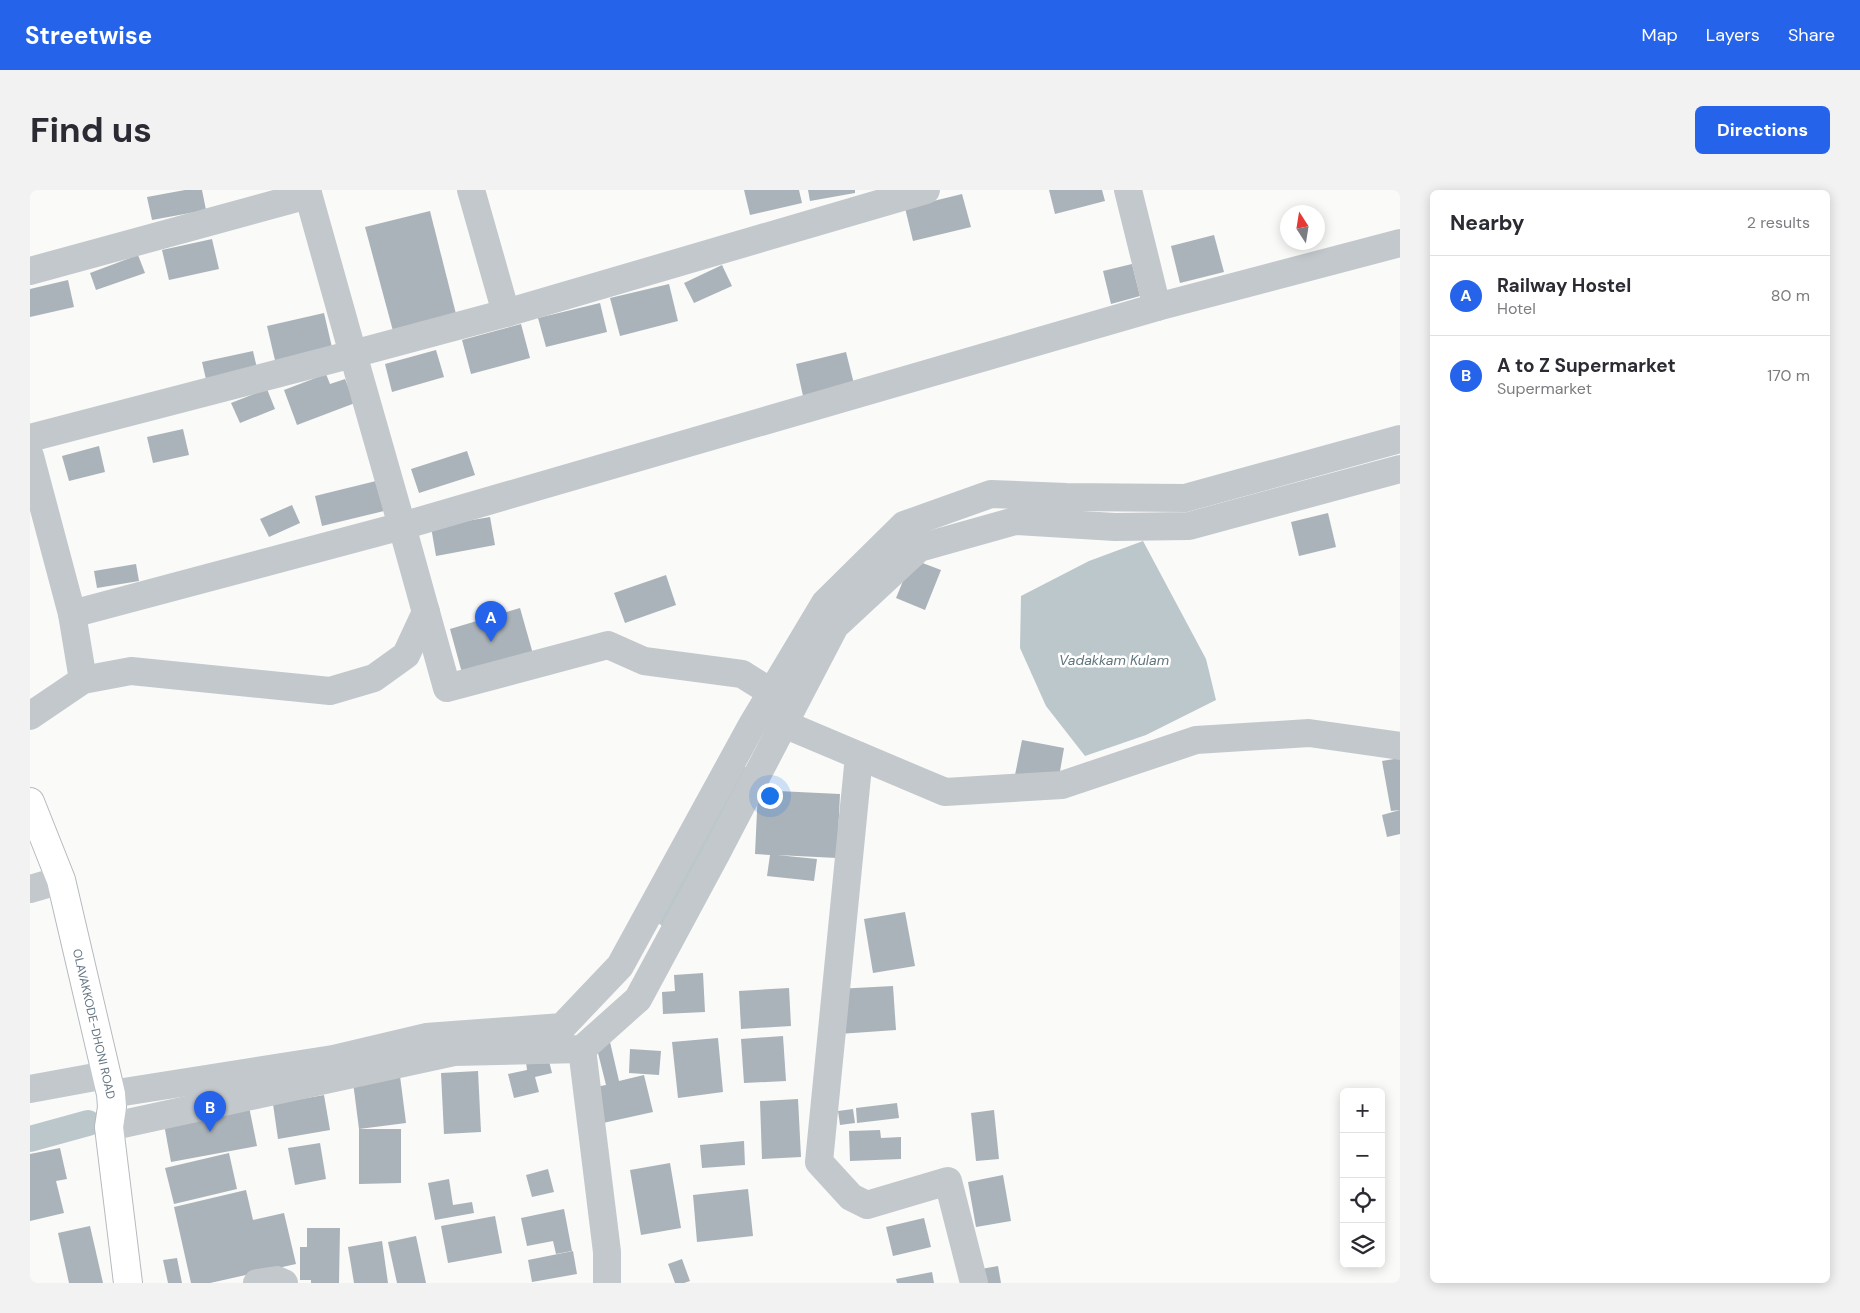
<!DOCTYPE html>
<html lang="en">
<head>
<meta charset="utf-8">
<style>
  :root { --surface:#fff; --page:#f2f2f3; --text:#2b2b33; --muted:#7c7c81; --line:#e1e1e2; --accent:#2563eb }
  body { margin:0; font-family:"DM Sans",sans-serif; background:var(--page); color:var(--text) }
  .controls { position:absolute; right:15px; bottom:15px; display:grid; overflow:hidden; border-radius:8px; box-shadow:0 2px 12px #0003 }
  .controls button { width:45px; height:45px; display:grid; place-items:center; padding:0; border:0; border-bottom:1px solid var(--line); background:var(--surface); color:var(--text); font:25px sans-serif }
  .compass { position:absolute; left:1250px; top:15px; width:45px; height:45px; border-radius:50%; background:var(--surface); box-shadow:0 2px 12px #0003; rotate:348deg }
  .you { position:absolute; left:739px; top:605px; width:18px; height:18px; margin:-12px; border:4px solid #fff; border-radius:50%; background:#1a73e8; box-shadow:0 0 0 8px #1a73e833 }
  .badge { display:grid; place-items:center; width:32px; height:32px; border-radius:50%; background:var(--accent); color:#fff; font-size:16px; font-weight:700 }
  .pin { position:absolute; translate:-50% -41px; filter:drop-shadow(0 1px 2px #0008) }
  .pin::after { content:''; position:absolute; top:26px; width:18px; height:15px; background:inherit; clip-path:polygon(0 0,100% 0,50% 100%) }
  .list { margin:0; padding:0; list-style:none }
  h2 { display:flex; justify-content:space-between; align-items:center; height:65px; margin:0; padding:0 20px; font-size:21px }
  h2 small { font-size:16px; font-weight:400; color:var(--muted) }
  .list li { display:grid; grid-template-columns:32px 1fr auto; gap:15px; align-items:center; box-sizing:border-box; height:80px; padding:0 20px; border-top:1px solid var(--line) }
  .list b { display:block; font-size:19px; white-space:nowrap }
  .list p { margin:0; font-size:16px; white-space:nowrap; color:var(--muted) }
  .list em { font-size:16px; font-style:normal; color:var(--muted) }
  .icon { flex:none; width:28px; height:28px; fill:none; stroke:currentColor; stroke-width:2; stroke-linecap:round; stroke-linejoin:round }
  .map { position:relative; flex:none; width:1370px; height:1093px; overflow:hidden; border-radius:8px }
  header { display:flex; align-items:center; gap:30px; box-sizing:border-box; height:70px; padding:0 25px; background:var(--accent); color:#fff }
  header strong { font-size:24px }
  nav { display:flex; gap:28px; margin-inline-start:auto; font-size:18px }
  .intro { display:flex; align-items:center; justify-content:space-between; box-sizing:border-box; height:120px; padding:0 30px }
  h1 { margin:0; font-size:35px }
  .button { padding:12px 22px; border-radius:8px; background:var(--accent); color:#fff; font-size:18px; font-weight:700 }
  main { display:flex; gap:30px; padding:0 30px }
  aside { flex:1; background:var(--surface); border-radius:8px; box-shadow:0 2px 12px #0003 }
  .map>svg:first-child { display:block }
  .water { fill:#bbc7cb }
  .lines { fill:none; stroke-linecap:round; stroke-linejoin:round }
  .canal { stroke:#bbc7cb; stroke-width:26 }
  .building { fill:#aab3b9 }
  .major-casing { stroke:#b5babe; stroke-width:30 }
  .minor { stroke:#c3c8cc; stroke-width:28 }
  .major { stroke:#fff; stroke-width:28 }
  .labels { text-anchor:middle; stroke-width:5; stroke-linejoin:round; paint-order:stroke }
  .street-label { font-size:12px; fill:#657683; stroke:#fff }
  .water-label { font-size:14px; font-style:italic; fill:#60757c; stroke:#fff }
</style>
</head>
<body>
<header>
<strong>Streetwise</strong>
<nav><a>Map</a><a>Layers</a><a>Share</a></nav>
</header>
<div class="intro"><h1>Find us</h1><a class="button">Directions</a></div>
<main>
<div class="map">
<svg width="1370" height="1093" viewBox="0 0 1370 1093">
  <rect width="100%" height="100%" fill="#fafaf8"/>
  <path class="water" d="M1113 351 1176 469 1186 510 1116 545 1055 566 1016 516 990 458 991 406 1059 371Z"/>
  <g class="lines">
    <g class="canal">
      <path d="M639 725 707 587"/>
      <path d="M0 949 58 933"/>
    </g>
  </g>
  <g class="building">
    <path d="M155 0H172L176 20 122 30 117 7Z"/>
    <path d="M714 0H769L772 13 720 25Z"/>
    <path d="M778 0H825V3L780 11Z"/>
    <path d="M1019 0H1072L1075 11 1025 24Z"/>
    <path d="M932 4 941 37 883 51 875 18Z"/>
    <path d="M400 21 426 124 363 141 335 37Z"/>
    <path d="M1184 45 1194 82 1150 93 1141 56Z"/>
    <path d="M182 49 189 79 139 90 132 60Z"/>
    <path d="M108 65 115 83 66 100 60 83Z"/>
    <path d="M1102 74 1110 106 1081 114 1073 81Z"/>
    <path d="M692 75 702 96 664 113 654 93Z"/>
    <path d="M38 90 44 117 0 127V99Z"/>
    <path d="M639 94 648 131 590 146 580 108Z"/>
    <path d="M570 113 577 142 516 157 508 128Z"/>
    <path d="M294 123 304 166 247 179 237 136Z"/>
    <path d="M491 134 500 168 441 184 432 150Z"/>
    <path d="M406 160 414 187 362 202 355 174Z"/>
    <path d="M223 161 229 187 178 198 172 172Z"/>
    <path d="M816 162 824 194 773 206 766 174Z"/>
    <path d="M296 184 300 194 315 189 325 213 267 235 254 200Z"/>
    <path d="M237 199 245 219 210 233 201 213Z"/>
    <path d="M153 239 159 265 123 273 117 247Z"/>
    <path d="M69 256 75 282 39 291 32 266Z"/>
    <path d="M437 261 445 285 389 303 381 279Z"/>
    <path d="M346 291 354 321 292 336 285 306Z"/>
    <path d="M262 315 270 333 239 347 230 329Z"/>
    <path d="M1298 323 1306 357 1269 366 1261 332Z"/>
    <path d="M460 327 465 355 406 366 401 337Z"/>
    <path d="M882 369 911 380 895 420 866 408Z"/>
    <path d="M106 374 109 391 67 398 64 381Z"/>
    <path d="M636 385 646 415 595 433 584 403Z"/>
    <path d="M490 418 503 464 432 483 420 439Z"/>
    <path d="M992 550 1034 558 1028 593 985 585Z"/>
    <path d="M1370 568V620L1361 621 1352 571Z"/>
    <path d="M728 600 810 604 807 668 747 665 787 669 784 691 737 686 740 665 725 664Z"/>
    <path d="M1370 620V644L1357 647 1352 625Z"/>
    <path d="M875 722 885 776 843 783 834 729Z"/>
    <path d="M673 783 675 822 633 824 632 802 645 801 644 785Z"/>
    <path d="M863 796 866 840 809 844 806 799Z"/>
    <path d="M759 798 761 836 711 839 709 801Z"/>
    <path d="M753 846 756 891 714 893 711 849Z"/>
    <path d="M688 848 693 902 648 908 642 852Z"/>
    <path d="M580 852 589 891 614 885 623 922 573 933 565 897 576 895 566 855Z"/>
    <path d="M600 859 631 861 629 885 599 883Z"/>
    <path d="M518 867 522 883 505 887 509 902 484 908 478 884 497 880 496 872Z"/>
    <path d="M448 881 451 942 414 944 411 883Z"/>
    <path d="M370 886 376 933 329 939 323 892Z"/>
    <path d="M294 905 300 940 248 949 243 914Z"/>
    <path d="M768 909 771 967 732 969 730 911Z"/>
    <path d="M218 912 227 956 141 972 133 929Z"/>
    <path d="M867 913 869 928 827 933 826 918Z"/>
    <path d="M823 919 825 933 810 935 808 921Z"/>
    <path d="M964 920 969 969 946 971 941 923Z"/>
    <path d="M329 939H371V993L329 994Z"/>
    <path d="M850 940 851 948 871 947V969L820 971 819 941Z"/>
    <path d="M714 951 715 975 672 978 670 955Z"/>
    <path d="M290 953 296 989 265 995 258 958Z"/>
    <path d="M30 958 37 989 26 991 34 1023 0 1031V964Z"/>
    <path d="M199 963 207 999 144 1014 135 978Z"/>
    <path d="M640 973 651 1038 611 1045 600 980Z"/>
    <path d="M518 979 524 1002 502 1007 496 985Z"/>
    <path d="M973 985 981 1031 946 1037 938 992Z"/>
    <path d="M419 989 423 1015 442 1012 444 1023 405 1030 398 993Z"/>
    <path d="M718 999 723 1046 667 1052 663 1005Z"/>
    <path d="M216 1000 223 1030 254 1023 266 1074 180 1093H161L144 1017Z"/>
    <path d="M534 1019 542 1061 526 1064 523 1051 497 1056 491 1028Z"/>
    <path d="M465 1026 472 1063 418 1073 411 1036Z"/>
    <path d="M894 1028 901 1057 863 1066 856 1037Z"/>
    <path d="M60 1036 73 1093H39L28 1043Z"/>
    <path d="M277 1038H310L309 1093H281V1090H270V1057H277Z"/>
    <path d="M386 1046 396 1093H367L358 1052Z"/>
    <path d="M352 1051 358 1093H324L318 1057Z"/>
    <path d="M543 1061 547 1084 502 1092 498 1070Z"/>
    <path d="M147 1068 152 1093H138L133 1070Z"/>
    <path d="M652 1069 660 1091 654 1093H645L638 1074Z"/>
    <path d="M968 1076 971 1093H953L951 1079Z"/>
    <path d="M902 1082 904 1093H867L866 1089Z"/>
  </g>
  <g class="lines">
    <g class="major-casing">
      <path id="major" d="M0 612 31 690 81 904 82 917 79 937 98 1093"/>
    </g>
    <g class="minor">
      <path d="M441 0 476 123"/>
      <path d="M896 0 476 123 323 164 372 336 1127 117 1098 0"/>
      <path d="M0 81 278 5"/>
      <path d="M1127 117 1370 53"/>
      <path d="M0 248 323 164 277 0"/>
      <path d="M0 266 42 424 372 336 417 498 578 455 614 471 712 484 741 502"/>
      <path d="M53 490 101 481 300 501 344 488 376 465 396 422"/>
      <path d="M0 526 53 490 42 424"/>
      <path d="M754 534 915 602 1032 595 1166 550 1279 543 1370 556"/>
      <path d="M829 566 789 972 821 1007 837 1015 918 991 944 1093"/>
      <path d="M0 699 31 690"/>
      <path d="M552 859 577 1062V1093"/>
      <path d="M0 899 76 885"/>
      <path d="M81 904 303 869 396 847 532 837 590 776 722 535 795 413 874 335 961 304 1036 307 1155 308 1370 249"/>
      <path d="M79 937 424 862 552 859 608 809 686 664 805 436 889 358 985 331 1085 337 1159 336 1370 279"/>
      <path d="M227 1093 247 1090 254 1093"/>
    </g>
    <use href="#major" class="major"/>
  </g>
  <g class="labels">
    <g class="street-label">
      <text transform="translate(64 834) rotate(77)" y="4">OLAVAKKODE-DHONI ROAD</text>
    </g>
    <g class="water-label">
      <text x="1084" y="475">Vadakkam Kulam</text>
    </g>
  </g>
</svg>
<div class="controls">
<button>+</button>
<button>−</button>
<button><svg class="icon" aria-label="locate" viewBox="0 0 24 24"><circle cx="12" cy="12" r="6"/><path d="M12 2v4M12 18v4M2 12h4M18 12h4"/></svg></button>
<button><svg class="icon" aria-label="layers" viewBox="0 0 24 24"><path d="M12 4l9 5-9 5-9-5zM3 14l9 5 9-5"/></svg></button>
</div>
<svg class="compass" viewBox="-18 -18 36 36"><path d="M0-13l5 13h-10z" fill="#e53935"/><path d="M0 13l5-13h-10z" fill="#7c7c81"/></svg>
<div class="you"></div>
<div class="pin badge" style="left:461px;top:452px">A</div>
<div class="pin badge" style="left:180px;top:942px">B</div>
</div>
<aside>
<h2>Nearby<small>2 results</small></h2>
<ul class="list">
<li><span class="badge">A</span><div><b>Railway Hostel</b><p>Hotel</p></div><em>80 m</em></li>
<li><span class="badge">B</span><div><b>A to Z Supermarket</b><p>Supermarket</p></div><em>170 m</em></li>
</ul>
</aside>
</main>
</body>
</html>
